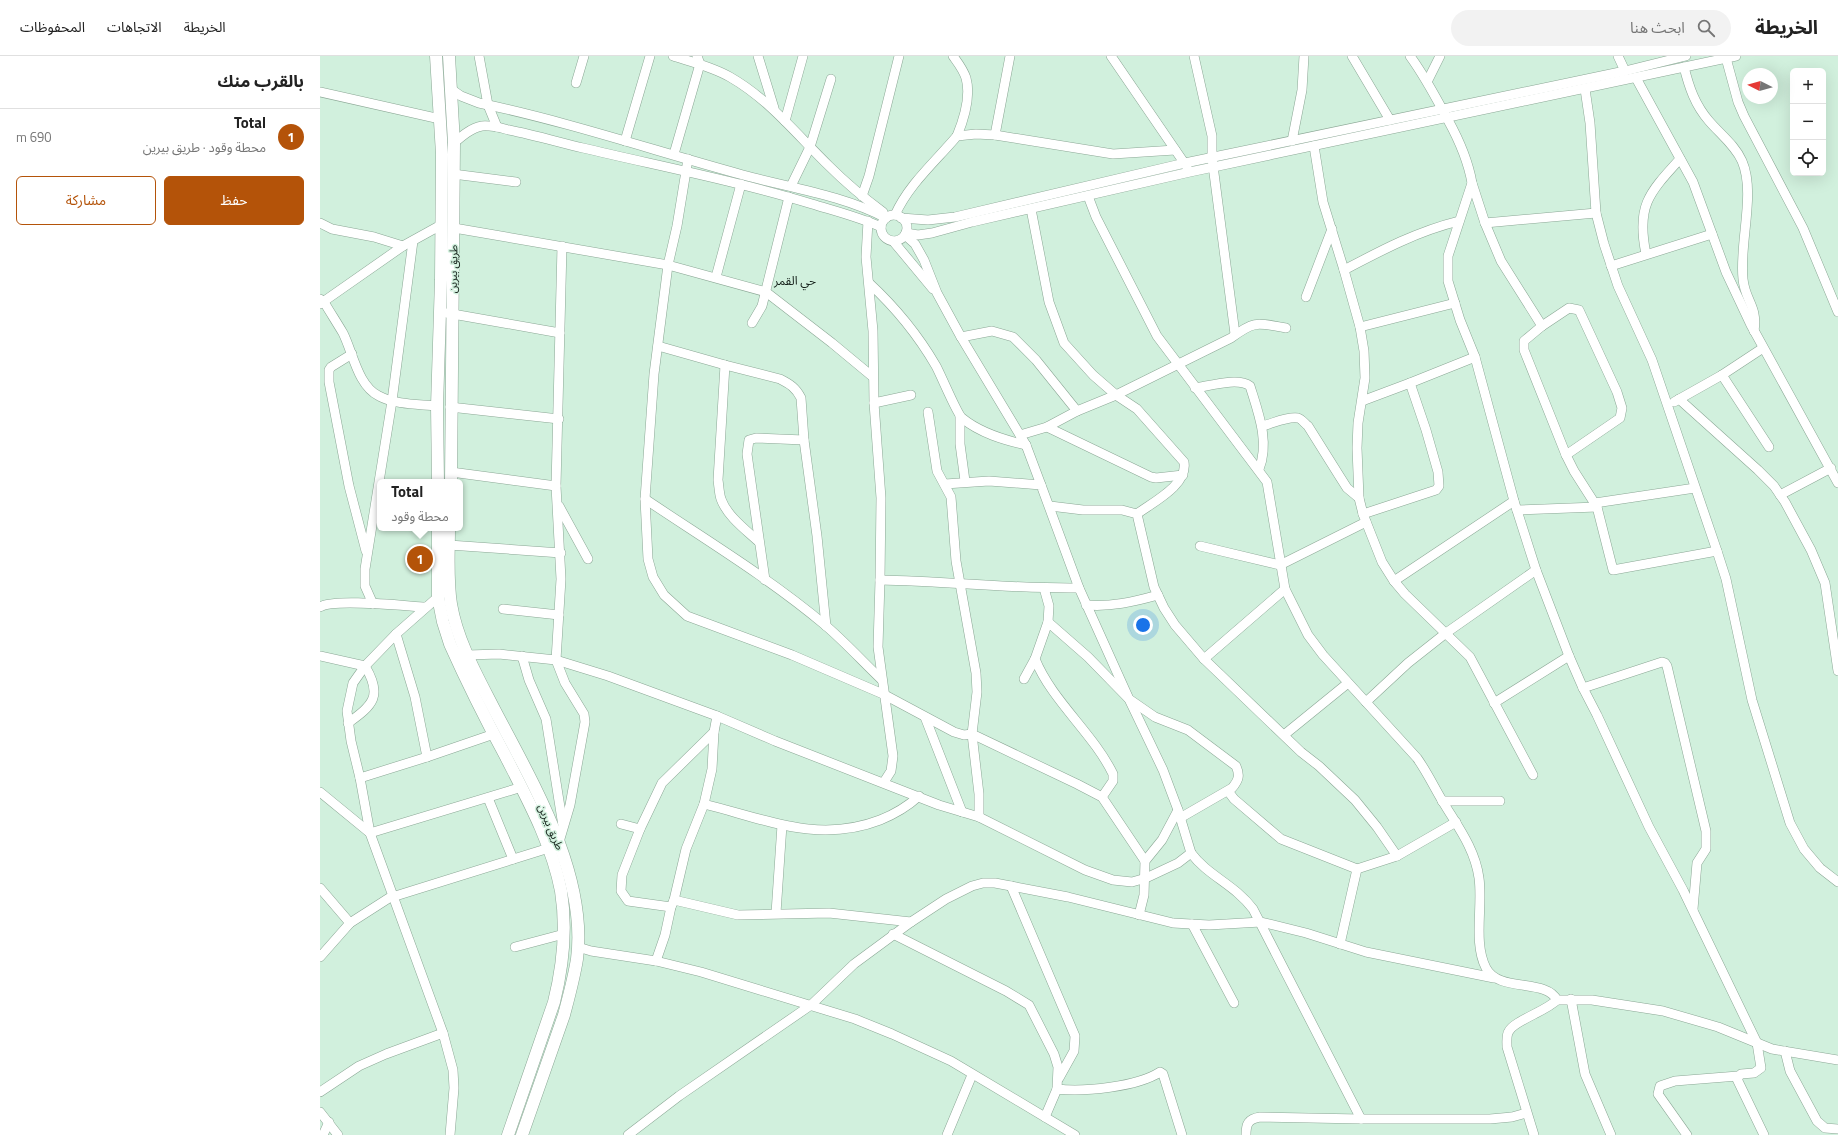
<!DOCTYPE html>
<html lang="ar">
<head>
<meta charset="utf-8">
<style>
  :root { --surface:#fff; --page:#f2f2f2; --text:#222; --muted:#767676; --line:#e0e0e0; --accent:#b45309 }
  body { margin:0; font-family:"Titillium Web","Noto Sans Arabic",sans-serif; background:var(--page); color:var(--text); direction:rtl }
  .controls { position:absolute; right:12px; top:12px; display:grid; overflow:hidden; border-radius:6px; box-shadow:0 4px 16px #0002 }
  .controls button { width:36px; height:36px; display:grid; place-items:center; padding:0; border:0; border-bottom:1px solid var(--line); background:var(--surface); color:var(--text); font:20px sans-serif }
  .compass { position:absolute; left:1422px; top:12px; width:36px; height:36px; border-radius:50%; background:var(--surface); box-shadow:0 4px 16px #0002; rotate:276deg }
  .you { position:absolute; left:823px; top:569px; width:14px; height:14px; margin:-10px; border:3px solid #fff; border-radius:50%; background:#1a73e8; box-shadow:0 0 0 6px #1a73e833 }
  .badge { display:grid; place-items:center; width:26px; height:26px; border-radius:50%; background:var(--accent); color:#fff; font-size:13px; font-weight:700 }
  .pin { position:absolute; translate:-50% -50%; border:2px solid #fff; box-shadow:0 1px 4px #0006 }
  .popup { position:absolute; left:57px; top:423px; width:86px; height:52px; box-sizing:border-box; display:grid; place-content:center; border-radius:6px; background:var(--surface); filter:drop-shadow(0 1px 3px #0005); font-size:13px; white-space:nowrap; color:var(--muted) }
  .popup b { font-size:15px; color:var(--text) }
  .popup::after { content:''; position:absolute; left:50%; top:100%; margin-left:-8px; border:8px solid transparent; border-top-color:var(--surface) }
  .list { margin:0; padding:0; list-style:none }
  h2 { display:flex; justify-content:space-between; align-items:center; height:52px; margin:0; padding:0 16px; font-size:17px }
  h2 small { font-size:13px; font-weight:400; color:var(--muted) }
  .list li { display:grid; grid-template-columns:26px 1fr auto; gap:12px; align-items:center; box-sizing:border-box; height:56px; padding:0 16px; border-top:1px solid var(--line) }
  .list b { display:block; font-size:15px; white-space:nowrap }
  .list p { margin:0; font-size:13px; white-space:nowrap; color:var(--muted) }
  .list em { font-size:13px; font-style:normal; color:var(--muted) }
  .actions { display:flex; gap:8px; padding:12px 16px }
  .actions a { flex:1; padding:9px 0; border:1px solid var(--accent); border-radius:6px; text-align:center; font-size:14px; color:var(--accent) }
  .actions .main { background:var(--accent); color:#fff }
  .icon { flex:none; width:22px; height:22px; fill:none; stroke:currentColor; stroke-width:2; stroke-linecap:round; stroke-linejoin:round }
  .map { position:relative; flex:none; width:1518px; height:1079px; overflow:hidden; direction:ltr }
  header { display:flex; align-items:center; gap:24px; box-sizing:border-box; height:56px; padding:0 20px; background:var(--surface); border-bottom:1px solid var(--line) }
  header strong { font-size:19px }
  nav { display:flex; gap:22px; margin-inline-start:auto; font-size:14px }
  .search { width:280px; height:36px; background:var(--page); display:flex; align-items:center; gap:10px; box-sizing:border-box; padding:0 14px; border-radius:22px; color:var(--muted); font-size:15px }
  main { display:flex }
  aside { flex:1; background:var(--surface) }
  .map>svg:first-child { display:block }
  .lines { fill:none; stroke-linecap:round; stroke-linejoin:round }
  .minor-casing { stroke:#8ba795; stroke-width:10 }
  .major-casing { stroke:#8ba795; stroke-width:13 }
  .minor { stroke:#fff; stroke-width:9 }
  .major { stroke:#fff; stroke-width:12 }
  .labels { text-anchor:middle; stroke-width:3; stroke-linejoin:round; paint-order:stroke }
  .street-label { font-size:11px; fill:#131e18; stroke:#d1f0dd }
  .neighbourhood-label { font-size:12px; fill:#131e18; stroke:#d1f0dd }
</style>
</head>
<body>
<header>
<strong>الخريطة</strong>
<div class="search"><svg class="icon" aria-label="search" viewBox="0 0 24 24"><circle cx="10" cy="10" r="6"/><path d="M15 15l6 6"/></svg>ابحث هنا</div>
<nav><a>الخريطة</a><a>الاتجاهات</a><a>المحفوظات</a></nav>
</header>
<main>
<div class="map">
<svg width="1518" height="1079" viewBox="0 0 1518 1079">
  <rect width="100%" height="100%" fill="#d1f0dd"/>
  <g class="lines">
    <g class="minor-casing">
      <g id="minor">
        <path d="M159 0 168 49 177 71"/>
        <path d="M353 0C372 6 393 11 410 21 450 44 477 79 509 110 526 127 544 142 563 156"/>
        <path d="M438 0 454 52"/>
        <path d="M633 0C638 7 643 13 646 22 651 40 644 63 637 80"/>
        <path d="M791 0 867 111"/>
        <path d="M874 0 892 80V102L915 278"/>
        <path d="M1032 0 1070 64"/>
        <path d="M1090 0C1106 22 1115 40 1128 64 1139 84 1148 104 1152 127L1128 200V225L1140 264 1155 301 1194 445 1216 514 1249 600 1263 632 1277 659 1329 771 1363 834 1437 987 1441 1012 1434 1017 1421 1018 1417 1023 1444 1079"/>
        <path d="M1298 0 1305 15"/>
        <path d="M1406 2 1418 46 1424 60 1483 172 1518 256"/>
        <path d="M1364 11C1369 31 1375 49 1389 65 1400 78 1415 89 1422 105 1436 137 1419 187 1423 223 1425 245 1438 250 1434 275"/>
        <path d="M1316 22 1373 126 1406 216 1431 269 1518 427"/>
        <path d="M1108 24 1120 0"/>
        <path d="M256 27 264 0"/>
        <path d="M131 33 141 40 159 47C249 66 335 95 423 119 471 132 522 139 566 162"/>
        <path d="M1265 33 1270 67 1276 157 1284 188 1298 230 1332 304 1397 495 1406 523 1432 644 1470 767 1484 793 1500 812 1518 826"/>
        <path d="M0 36 120 63"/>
        <path d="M465 65 483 0"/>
        <path d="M675 79 690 0"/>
        <path d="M305 85 330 0"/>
        <path d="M972 85 982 34 984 0"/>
        <path d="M134 87C142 80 151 72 162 70 171 69 181 72 189 74 214 79 238 86 263 92 339 110 417 125 492 148 515 155 539 161 561 171"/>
        <path d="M994 90 1003 146 1024 214 1040 271 1044 295 1045 322 1038 367 1037 392 1039 442 1043 458 1062 506 1074 525 1085 538 1150 601 1213 719"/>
        <path d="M354 98 380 8 377 0"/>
        <path d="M368 103 357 170 348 209 334 318 325 443 328 503 333 521 344 539 367 560 472 599 563 638 634 676 644 679 652 678 657 636 656 617 636 505 631 441 617 415 608 356"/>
        <path d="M133 118 196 126"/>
        <path d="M1152 127 1165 167 1181 205 1222 270 1204 285V294L1246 399 1254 415 1277 451 1293 514 1397 495"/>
        <path d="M471 130 490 91 511 23"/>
        <path d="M542 140 549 120 579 0"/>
        <path d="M768 140 776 161 837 280 947 426 965 533 988 579 1003 599 1097 702C1107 716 1114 731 1123 746 1138 771 1155 793 1159 822 1163 850 1153 887 1166 912 1179 937 1226 922 1237 944H1272L1343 955 1398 971 1452 993 1518 1004"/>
        <path d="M711 153 729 246 744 287 773 319 796 339 817 353 864 406C868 429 833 446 817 458"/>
        <path d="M575 159C589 128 615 106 637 80L656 78 675 79 793 98 855 94"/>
        <circle cx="574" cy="172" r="13"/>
        <path d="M581 162 608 164 635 161 865 107 1305 15 1366 0"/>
        <path d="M548 165 546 201 553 275 554 347 561 442 560 524 558 591 573 700 571 715 564 726"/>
        <path d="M0 167 12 173 54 181 83 190"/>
        <path d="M1165 167 1276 157"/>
        <path d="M134 172 348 209 446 236 512 287 553 321"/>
        <path d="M586 177 598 179 612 177 652 166 870 116 1416 0"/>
        <path d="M585 179 595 188 604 204 617 237 641 281 706 389 721 429"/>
        <path d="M573 185 613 233"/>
        <path d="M1326 198C1316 150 1329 137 1360 103"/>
        <path d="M1291 210 1392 178"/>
        <path d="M1024 214C1062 194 1098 175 1139 165"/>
        <path d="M396 221 421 128"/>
        <path d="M549 227C576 252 598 279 616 310 621 319 637 358 642 362 660 377 684 384 706 389"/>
        <path d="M986 241 1012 173"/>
        <path d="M0 243 4 246C10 256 17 267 23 277 33 297 38 330 59 340 76 349 99 348 117 350"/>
        <path d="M0 248 83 190 121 169"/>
        <path d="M127 257 240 277"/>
        <path d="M432 267 442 250 469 141"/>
        <path d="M1222 270 1249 252 1259 254 1297 336 1302 352 1300 362 1246 399"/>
        <path d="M1040 271 1135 247"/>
        <path d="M641 281 672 275 693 281 716 304 757 355"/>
        <path d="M338 290 405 309 460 323C470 328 476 332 481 342L484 384 497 480 506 570"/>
        <path d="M32 298 11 311 9 314V326L29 430 46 495"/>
        <path d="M405 309 398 424C399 430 399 437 401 443 407 460 426 474 439 486"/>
        <path d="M1402 319 1449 391"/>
        <path d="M875 332C889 330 918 321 930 330 938 356 950 386 939 413"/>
        <path d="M1359 343 1438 414 1454 430 1465 446 1491 494 1505 527 1518 615"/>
        <path d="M1042 345 1090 327 1155 301"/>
        <path d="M1354 346 1402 319 1443 292"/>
        <path d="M554 347 591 339"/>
        <path d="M130 351 239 363"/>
        <path d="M640 361V388L645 425"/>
        <path d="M942 370C952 368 967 360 978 362 982 363 985 368 988 370L1020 421 1027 432 1039 442"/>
        <path d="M727 371 831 421 836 422 863 419"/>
        <path d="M700 379 727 371 757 355 796 339 911 282C935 264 938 267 966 272"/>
        <path d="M131 416 236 430"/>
        <path d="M625 428 669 425 721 429 759 532 809 643 835 661 868 674 916 710C920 719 919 724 912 732L860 762"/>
        <path d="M1460 439 1511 412"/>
        <path d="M325 443C386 484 449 522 505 569 525 586 543 606 562 624"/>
        <path d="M1275 447 1375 432"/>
        <path d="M239 450 268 503"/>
        <path d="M730 450 763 454H802L817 458 834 531 844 552 855 569 884 603 981 696 999 710 1035 744 1057 771 1077 800 1037 813 1020 888"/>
        <path d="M1197 454 1277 451"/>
        <path d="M1043 458 1116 434 1119 430 1118 416 1106 374 1090 327"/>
        <path d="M129 489 241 497"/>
        <path d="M880 490 960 509 1046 466"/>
        <path d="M445 524 427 398 429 384 436 382 484 384"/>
        <path d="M560 524C627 525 693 533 759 532"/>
        <path d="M1074 525 1194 445"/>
        <path d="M724 532 729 550 728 566"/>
        <path d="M118 541 76 578 45 610 33 627 27 655 31 685 40 722 50 777 123 977 133 1014 134 1032 130 1079"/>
        <path d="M53 548 45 530V513L72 345 93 185"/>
        <path d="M766 549C791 551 813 546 838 539"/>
        <path d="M0 551C13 542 86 550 105 551"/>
        <path d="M183 553 239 559"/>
        <path d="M76 578 95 641 107 701"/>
        <path d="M148 599 179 598 236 604 288 620 397 660 455 685 619 749 659 761 765 814 793 824 812 826 826 822 858 807 871 797 858 754 843 714 809 643 768 601 728 566 715 603C732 645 773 677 793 718V725L782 741"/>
        <path d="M0 600 45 610C63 640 53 649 28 667"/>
        <path d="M202 600 209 624 226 663 243 770"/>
        <path d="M884 603 965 533"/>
        <path d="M704 623 715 603"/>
        <path d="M1263 632 1342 606 1345 607 1347 610 1386 775V793L1377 807 1373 853"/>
        <path d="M1046 646 1088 607 1126 577 1216 514"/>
        <path d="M1174 647 1249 600"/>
        <path d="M605 661 642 756"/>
        <path d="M652 678 757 728 782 741 825 805"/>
        <path d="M652 678 659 738V761"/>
        <path d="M964 679 1028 627"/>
        <path d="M40 722 107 701 174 678"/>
        <path d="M908 735 914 743 961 783 1037 813"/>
        <path d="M0 736 50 777 202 731"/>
        <path d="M168 742 193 803"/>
        <path d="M1122 745H1180"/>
        <path d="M384 748C445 763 498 788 560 764 575 758 587 751 599 740"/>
        <path d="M301 768 320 773"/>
        <path d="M239 786 250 749 265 666 264 658 245 627 236 604 241 523 236 430 242 190"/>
        <path d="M871 797C888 820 914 828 933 853L1041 1063"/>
        <path d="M1077 800 1136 766"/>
        <path d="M691 830 755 980 754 995 739 1022"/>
        <path d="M0 832 30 867"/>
        <path d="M354 844 366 793 384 748 392 713 394 676 397 660"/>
        <path d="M351 851 308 845 301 835 302 819 320 773 342 727 394 676"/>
        <path d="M456 857 462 769"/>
        <path d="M819 859 824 839 825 805 842 784 858 754"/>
        <path d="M872 868 914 947"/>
        <path d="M573 878 686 935 709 949 734 998 738 1011 737 1033"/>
        <path d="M195 891 244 878"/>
        <path d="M258 891 271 895 336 905 381 916 535 963 572 978 631 1005 755 1079"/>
        <path d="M0 901 30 867 69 842 229 792"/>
        <path d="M336 905 345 879 351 851 354 844 418 859 509 857 591 866"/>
        <path d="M1251 943 1265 1018 1291 1079"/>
        <path d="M1465 995 1470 1015 1497 1065 1505 1072 1518 1073"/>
        <path d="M0 1036 39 1010 66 998 123 977"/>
        <path d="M0 1056 18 1079"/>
        <path d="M725 1061 737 1033C764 1036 817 1031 840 1016L843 1018 862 1079"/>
        <path d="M3 1079 9 1066"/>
        <path d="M308 1079 359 1040 491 949 534 908 591 866 626 843 652 830 663 827H675L748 841 853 867 889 869 941 866 986 877 1046 896 1174 922"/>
        <path d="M627 1079 652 1019"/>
        <path d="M926 1079C926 1068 928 1063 940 1061L1041 1063H1170L1192 1061 1206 1057"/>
        <path d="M1214 1079 1187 991C1187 985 1186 979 1189 975 1194 965 1226 955 1237 944"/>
        <path d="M1367 1079 1338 1038 1340 1030 1355 1025 1418 1020"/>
      </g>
    </g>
    <g class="major-casing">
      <g id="major">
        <path d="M116 0 122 98 121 224 117 350 118 426"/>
        <path d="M129 0 134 87 131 426"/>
        <path d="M118 472V541L123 566 130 588C147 626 166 664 186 701 208 744 232 788 241 835 247 873 243 910 234 946L188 1079"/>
        <path d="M129 472C129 497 127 523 131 548 137 584 156 618 173 651 211 724 268 818 257 903 254 922 249 940 244 959L202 1079"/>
      </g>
    </g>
    <use href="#minor" class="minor"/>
    <use href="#major" class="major"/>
  </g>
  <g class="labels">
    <g class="street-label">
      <text transform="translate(133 213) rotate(-89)" y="4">طريق بيرين</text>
      <text transform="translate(231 771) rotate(67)" y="4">طريق بيرين</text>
    </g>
    <g class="neighbourhood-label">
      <text x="475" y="229">حي القمر</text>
    </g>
  </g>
</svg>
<div class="controls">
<button>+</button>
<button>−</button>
<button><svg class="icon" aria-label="locate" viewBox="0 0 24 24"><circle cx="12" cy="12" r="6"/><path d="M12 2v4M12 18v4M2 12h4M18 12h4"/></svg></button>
</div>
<svg class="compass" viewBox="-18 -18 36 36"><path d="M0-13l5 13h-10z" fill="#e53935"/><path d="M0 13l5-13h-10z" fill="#767676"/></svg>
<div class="you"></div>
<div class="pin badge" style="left:100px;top:503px">1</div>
<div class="popup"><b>Total</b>محطة وقود</div>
</div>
<aside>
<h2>بالقرب منك<small></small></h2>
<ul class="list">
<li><span class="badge">1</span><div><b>Total</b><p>محطة وقود · طريق بيرين</p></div><em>690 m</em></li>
</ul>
<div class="actions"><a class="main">حفظ</a><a>مشاركة</a></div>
</aside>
</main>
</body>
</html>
